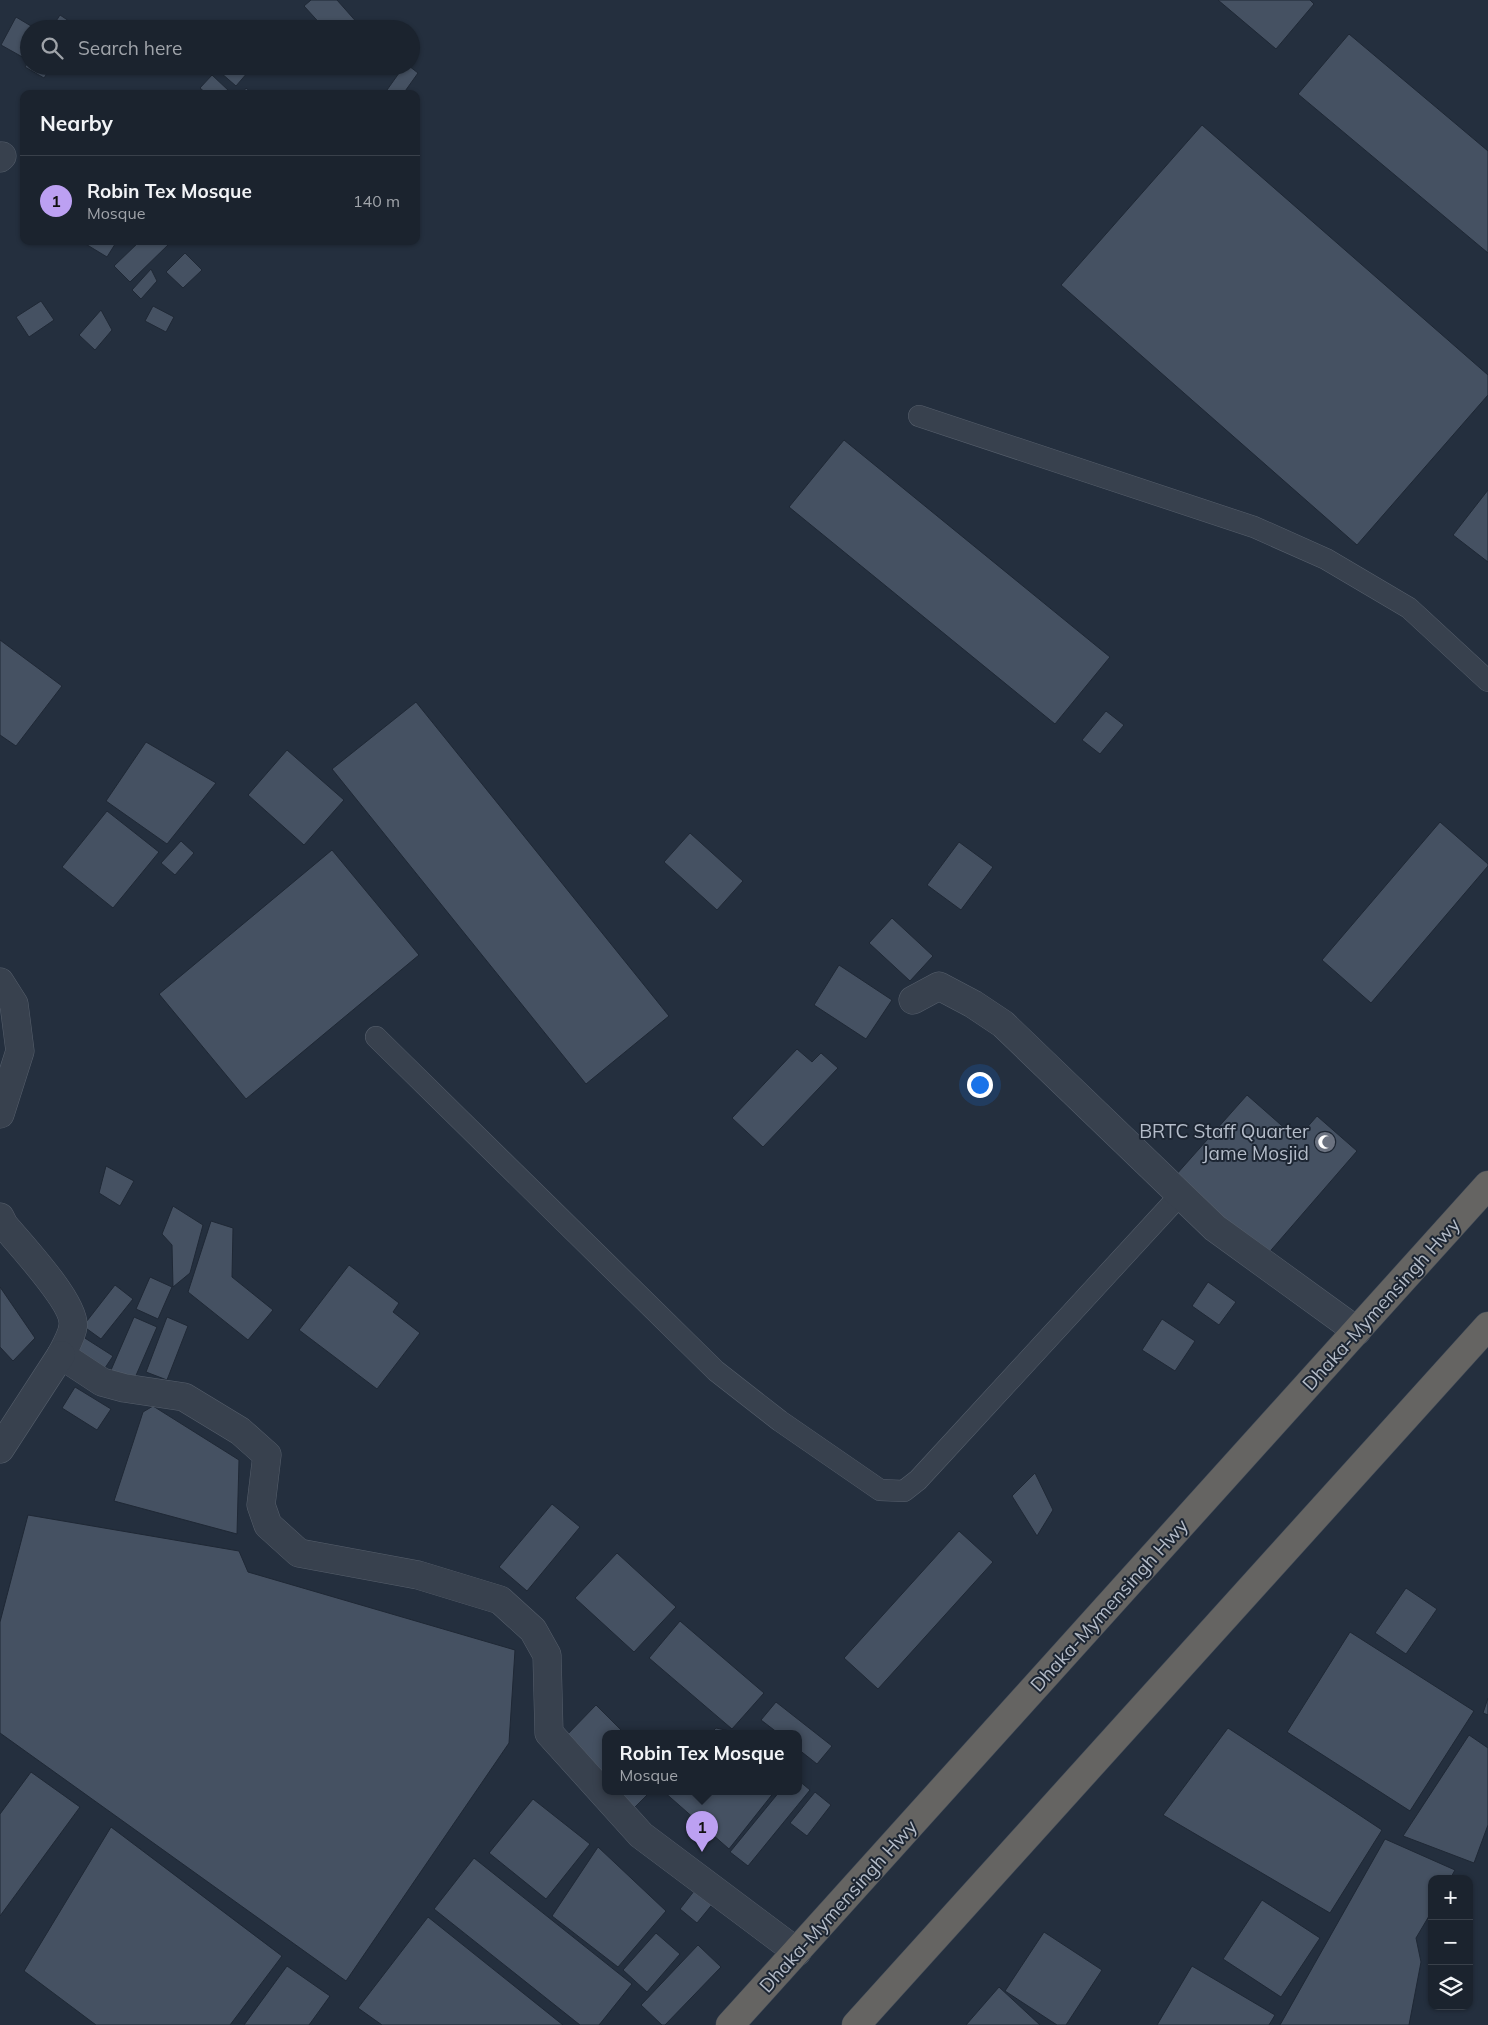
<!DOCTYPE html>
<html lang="en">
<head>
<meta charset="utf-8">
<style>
  :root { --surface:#1b232e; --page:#242b36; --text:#f1f3f6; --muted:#a0a4aa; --line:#39404a; --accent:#bca0f2 }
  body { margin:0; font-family:Mulish,sans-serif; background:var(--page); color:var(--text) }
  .controls { position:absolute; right:15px; bottom:15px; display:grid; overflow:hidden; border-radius:10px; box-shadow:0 1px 4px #0004 }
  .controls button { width:45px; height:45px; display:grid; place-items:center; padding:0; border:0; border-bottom:1px solid var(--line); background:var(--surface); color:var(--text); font:25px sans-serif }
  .you { position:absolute; left:979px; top:1084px; width:18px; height:18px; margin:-12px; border:4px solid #fff; border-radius:50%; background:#1a73e8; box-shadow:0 0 0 8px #1a73e833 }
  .badge { display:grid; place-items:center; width:32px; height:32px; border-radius:50%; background:var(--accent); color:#111; font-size:16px; font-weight:700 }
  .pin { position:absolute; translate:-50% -41px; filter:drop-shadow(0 1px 2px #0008) }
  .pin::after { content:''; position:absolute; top:26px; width:18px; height:15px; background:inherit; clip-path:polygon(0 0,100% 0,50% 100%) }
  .popup { position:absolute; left:602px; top:1730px; width:200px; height:65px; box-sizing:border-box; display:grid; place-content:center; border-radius:10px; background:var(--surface); filter:drop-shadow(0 1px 4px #0005); font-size:16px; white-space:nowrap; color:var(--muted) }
  .popup b { font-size:19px; color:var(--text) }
  .popup::after { content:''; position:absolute; left:50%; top:100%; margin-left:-10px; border:10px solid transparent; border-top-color:var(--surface) }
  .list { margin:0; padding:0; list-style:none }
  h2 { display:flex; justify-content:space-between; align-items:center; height:65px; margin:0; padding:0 20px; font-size:21px }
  h2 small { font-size:16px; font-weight:400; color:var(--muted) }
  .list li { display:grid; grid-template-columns:32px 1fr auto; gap:15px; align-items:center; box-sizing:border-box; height:90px; padding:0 20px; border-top:1px solid var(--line) }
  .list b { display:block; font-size:19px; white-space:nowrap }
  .list p { margin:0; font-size:16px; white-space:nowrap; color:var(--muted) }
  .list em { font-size:16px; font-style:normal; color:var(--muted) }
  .icon { flex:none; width:28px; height:28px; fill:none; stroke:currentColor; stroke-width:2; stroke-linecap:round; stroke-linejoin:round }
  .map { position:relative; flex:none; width:1488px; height:2025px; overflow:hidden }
  .search { position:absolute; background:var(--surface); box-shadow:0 1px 4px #0004; left:20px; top:20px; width:400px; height:55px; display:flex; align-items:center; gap:12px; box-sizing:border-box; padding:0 18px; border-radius:28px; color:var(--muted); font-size:19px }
  .panel { position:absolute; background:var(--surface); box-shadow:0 1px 4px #0004; left:20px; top:90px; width:400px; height:155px; border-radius:10px }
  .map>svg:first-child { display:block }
  .building { fill:#455162; stroke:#1f2835 }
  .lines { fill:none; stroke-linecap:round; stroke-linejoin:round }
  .service-casing { stroke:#565f6c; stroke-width:22 }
  .minor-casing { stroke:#565f6c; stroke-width:29 }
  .trunk-casing { stroke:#434c59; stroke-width:29 }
  .service { stroke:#38414e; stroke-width:21 }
  .minor { stroke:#38414e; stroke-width:28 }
  .trunk { stroke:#656462; stroke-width:28 }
  .labels { text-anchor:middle; stroke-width:4; stroke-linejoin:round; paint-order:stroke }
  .poi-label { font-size:19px; fill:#b4bcc9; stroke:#1d2633; text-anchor:end }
  .street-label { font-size:19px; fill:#b4bcc9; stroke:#1d2633 }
</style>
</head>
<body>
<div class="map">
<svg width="1488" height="2025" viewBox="0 0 1488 2025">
  <rect width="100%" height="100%" fill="#242f3e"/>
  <g class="building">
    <path d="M311 0H337L360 26 357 29H325L304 6Z"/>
    <path d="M1218 0H1310L1314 4 1276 49Z"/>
    <path d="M60 15 81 29H51Z"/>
    <path d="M16 17 36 29H29V54L26 59 1 45Z"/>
    <path d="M1349 34 1488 151V253L1298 94Z"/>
    <path d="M29 61V66H52L44 78 25 67Z"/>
    <path d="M87 66H102L98 73Z"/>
    <path d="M213 66H241L248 72 236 86Z"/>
    <path d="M404 66H409L418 73 403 94H391L387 90Z"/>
    <path d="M212 75 229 91 226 94H207L200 88Z"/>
    <path d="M246 88 253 94H242Z"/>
    <path d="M1202 125 1488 375V395L1357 545 1061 285Z"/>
    <path d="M85 241H117L107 257 84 243Z"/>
    <path d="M140 241H168L170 243 130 282 114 266Z"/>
    <path d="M185 253 202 270 183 288 166 272Z"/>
    <path d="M151 269 157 281 141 299 132 290Z"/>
    <path d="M41 301 54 320 29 337 16 317Z"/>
    <path d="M153 306 174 317 166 332 145 321Z"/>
    <path d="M101 310 112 330 95 350 79 335Z"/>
    <path d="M844 440 1110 657 1055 724 789 507Z"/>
    <path d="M1488 490V562L1453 535Z"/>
    <path d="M0 640 62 686 16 746 0 735Z"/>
    <path d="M416 702 669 1016 586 1084 332 769Z"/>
    <path d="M1106 711 1124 725 1100 754 1082 740Z"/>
    <path d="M146 742 216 783 167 844 106 801Z"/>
    <path d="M287 750 344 800 304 845 248 795Z"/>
    <path d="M107 811 159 852 113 908 62 867Z"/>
    <path d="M1440 822 1488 864V866L1371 1003 1322 960Z"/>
    <path d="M690 833 743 881 717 910 664 862Z"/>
    <path d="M181 841 194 853 175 875 161 863Z"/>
    <path d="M959 842 993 867 961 910 927 885Z"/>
    <path d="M332 850 419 955 246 1099 159 994Z"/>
    <path d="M892 918 933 956 910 981 869 943Z"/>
    <path d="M839 965 892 1000 866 1039 814 1005Z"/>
    <path d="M797 1049 812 1062 821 1053 838 1068 763 1147 732 1118Z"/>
    <path d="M1247 1095 1297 1139 1317 1116 1357 1151 1266 1256 1175 1176Z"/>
    <path d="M106 1166 134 1181 120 1206 99 1193Z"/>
    <path d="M173 1206 203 1225 190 1273 173 1287 172 1245 162 1234Z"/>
    <path d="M211 1221 233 1228 232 1277 273 1310 248 1340 188 1292Z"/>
    <path d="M349 1265 399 1303 393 1312 420 1333 377 1389 299 1330Z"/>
    <path d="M150 1277 172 1287 158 1319 136 1309Z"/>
    <path d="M1208 1282 1236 1302 1219 1325 1192 1306Z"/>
    <path d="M115 1285 133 1299 101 1339 83 1326Z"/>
    <path d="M0 1287 35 1338 13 1361 0 1347Z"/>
    <path d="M134 1317 157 1327 131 1387 108 1377Z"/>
    <path d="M167 1317 188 1326 167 1380 146 1372Z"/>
    <path d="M1162 1319 1195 1341 1175 1371 1142 1350Z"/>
    <path d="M77 1333 113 1356 99 1377 64 1355Z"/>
    <path d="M75 1387 111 1409 97 1430 62 1408Z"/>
    <path d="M153 1406 239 1460 237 1534 114 1501 143 1412Z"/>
    <path d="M1035 1473 1053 1510 1037 1536 1012 1496Z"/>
    <path d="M552 1504 580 1527 527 1591 499 1567Z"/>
    <path d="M28 1515 239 1551 248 1572 515 1650 509 1743 346 1981 0 1733V1622Z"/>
    <path d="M959 1531 993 1562 878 1689 844 1658Z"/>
    <path d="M617 1553 676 1607 634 1652 575 1598Z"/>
    <path d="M1406 1588 1437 1609 1406 1654 1375 1633Z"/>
    <path d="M680 1621 764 1693 732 1729 649 1658Z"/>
    <path d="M1350 1632 1474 1711 1410 1811 1287 1732Z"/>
    <path d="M1488 1698V1715L1483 1713Z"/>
    <path d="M776 1702 832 1746 817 1764 798 1749V1733H778L761 1720Z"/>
    <path d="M596 1705 624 1733H606V1782L563 1739Z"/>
    <path d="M716 1728 739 1733H711Z"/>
    <path d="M1228 1728 1382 1830 1330 1913 1163 1815Z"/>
    <path d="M1469 1735 1488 1748V1825L1474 1863 1403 1836Z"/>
    <path d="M31 1772 80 1807 0 1916V1814Z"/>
    <path d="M798 1780 810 1790 748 1866 730 1852 780 1791H798Z"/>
    <path d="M615 1791H651L633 1809Z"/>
    <path d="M663 1791H775L729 1849Z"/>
    <path d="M815 1792 831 1805 807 1836 790 1823Z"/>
    <path d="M533 1799 590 1844 546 1899 489 1853Z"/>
    <path d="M111 1827 282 1956 230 2025H96L24 1971Z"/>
    <path d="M1385 1839 1455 1870 1450 1879H1432V1911L1416 1938 1421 1962 1409 2025H1280Z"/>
    <path d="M598 1847 666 1911 618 1967 552 1916Z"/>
    <path d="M474 1858 632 1984 599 2025H580L434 1909Z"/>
    <path d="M698 1886 715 1901 697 1923 680 1909Z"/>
    <path d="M1262 1900 1320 1938 1281 1997 1223 1959Z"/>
    <path d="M428 1917 563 2025H382L358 2008Z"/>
    <path d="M1044 1932 1102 1970 1066 2025H1057L1005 1991Z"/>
    <path d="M656 1933 680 1954 647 1992 623 1970Z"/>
    <path d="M698 1945 721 1967 665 2025H662L641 2005Z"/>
    <path d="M287 1966 330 1996 309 2025H244Z"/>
    <path d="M1192 1966 1275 2015 1269 2025H1157Z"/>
    <path d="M999 1987 1040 2025H966Z"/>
  </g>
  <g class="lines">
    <g class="service-casing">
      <g id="service">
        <path d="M919 416 1254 527 1326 559 1409 608 1488 681"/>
        <path d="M376 1037 716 1371 780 1421 880 1490 904 1491 918 1480 1181 1194"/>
      </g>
    </g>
    <g class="minor-casing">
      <g id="minor">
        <path d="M0 158 2 156"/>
        <path d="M0 982 14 1004 20 1051 0 1114"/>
        <path d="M913 1000 939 986 973 1004 1003 1024 1215 1228 1357 1331"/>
        <path d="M0 1217 4 1225C20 1244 76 1304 73 1326 72 1336 65 1347 61 1355L102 1382 124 1388 184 1397 240 1431 267 1455 261 1505 268 1525 299 1553 418 1575 500 1600 533 1630 547 1655 549 1733 641 1835 797 1952"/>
        <path d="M0 1449 61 1355"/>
      </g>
    </g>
    <g class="trunk-casing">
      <g id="trunk">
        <path d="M730 2025 1488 1185"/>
        <path d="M856 2025 1488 1326"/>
      </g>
    </g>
    <use href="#service" class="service"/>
    <use href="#minor" class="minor"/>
    <use href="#trunk" class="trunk"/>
  </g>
  <defs>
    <g id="mosque-disc" transform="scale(1.125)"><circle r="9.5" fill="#6b7280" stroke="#1d2633"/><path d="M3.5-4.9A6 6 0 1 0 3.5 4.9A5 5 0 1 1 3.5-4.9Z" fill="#fff"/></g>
  </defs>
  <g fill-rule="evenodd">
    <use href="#mosque-disc" x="1325" y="1142"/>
  </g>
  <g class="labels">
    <g class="poi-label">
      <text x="1309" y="1138">BRTC Staff Quarter<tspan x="1309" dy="22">Jame Mosjid</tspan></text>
    </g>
    <g class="street-label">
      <text transform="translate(1381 1304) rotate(-48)" y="7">Dhaka-Mymensingh Hwy</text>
      <text transform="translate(1109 1605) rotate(-48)" y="7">Dhaka-Mymensingh Hwy</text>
      <text transform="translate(838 1906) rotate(-48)" y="7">Dhaka-Mymensingh Hwy</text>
    </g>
  </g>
</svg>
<div class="controls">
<button>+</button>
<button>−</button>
<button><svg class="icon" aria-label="layers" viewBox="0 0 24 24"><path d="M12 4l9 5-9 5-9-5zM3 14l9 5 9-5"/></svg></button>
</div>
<div class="you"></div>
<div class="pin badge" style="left:702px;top:1852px">1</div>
<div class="popup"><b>Robin Tex Mosque</b>Mosque</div>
<div class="search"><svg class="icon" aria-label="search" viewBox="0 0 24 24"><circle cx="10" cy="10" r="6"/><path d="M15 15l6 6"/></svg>Search here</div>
<section class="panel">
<h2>Nearby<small></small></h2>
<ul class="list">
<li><span class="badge">1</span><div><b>Robin Tex Mosque</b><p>Mosque</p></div><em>140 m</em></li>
</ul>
</section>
</div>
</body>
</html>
